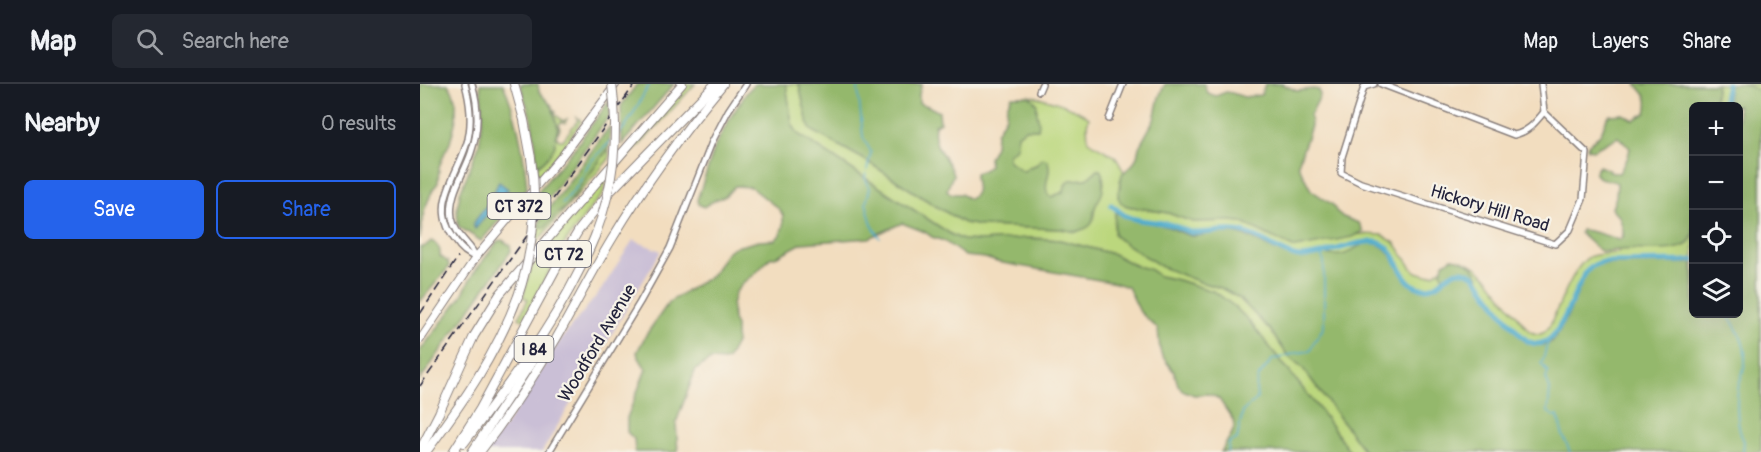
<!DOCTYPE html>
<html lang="en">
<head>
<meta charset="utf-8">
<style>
  :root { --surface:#171b24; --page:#242831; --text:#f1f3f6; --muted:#9ea1a6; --line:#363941; --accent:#2563eb }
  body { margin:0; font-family:Pangolin,sans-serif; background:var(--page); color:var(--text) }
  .controls { position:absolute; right:18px; top:18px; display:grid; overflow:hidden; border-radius:9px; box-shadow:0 6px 24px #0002 }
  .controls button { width:54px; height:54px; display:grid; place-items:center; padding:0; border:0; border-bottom:2px solid var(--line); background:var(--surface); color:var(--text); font:30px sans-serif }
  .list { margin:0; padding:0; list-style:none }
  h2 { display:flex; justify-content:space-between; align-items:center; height:78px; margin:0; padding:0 24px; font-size:26px }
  h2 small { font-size:20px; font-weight:400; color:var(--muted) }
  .actions { display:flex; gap:12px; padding:18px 24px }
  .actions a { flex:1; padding:14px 0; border:2px solid var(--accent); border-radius:9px; text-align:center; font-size:21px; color:var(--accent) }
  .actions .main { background:var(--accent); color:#fff }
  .icon { flex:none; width:33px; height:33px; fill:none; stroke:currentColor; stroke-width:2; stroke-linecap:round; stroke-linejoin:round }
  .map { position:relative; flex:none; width:1341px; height:368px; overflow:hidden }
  header { display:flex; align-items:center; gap:36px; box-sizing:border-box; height:84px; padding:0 30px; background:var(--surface); border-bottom:2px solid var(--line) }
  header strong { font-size:28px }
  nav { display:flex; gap:33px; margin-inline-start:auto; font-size:21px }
  .search { width:420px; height:54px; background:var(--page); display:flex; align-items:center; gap:15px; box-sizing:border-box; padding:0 21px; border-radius:9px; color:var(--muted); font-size:22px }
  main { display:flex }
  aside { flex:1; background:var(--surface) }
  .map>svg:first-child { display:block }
  .industrial { fill:#cabfd6 }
  .green { fill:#bbd77d; stroke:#6e7c5c; stroke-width:1.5; fill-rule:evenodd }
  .forest { fill:#94b86c; stroke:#5b6d54; stroke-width:1.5 }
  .water { fill:#4eabcd; stroke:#386684; stroke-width:1.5 }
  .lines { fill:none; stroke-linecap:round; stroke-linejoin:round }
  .stream { stroke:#4eabcd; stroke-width:1.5 }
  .canal { stroke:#4eabcd; stroke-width:5 }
  .minor-casing { stroke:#8a807d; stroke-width:8 }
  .major-casing { stroke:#8a807d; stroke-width:9 }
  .highway-casing { stroke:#8a807d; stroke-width:10 }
  .minor { stroke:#fff; stroke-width:5 }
  .major { stroke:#fff; stroke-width:7 }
  .highway { stroke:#fff; stroke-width:8 }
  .rail { stroke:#22223b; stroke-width:1.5; stroke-dasharray:9 4.5; stroke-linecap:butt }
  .highway-bridge-casing { stroke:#8a807d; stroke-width:10; stroke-linecap:butt }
  .highway-bridge { stroke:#fff; stroke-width:8 }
  .labels { text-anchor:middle; stroke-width:4.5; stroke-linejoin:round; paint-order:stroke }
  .shield { fill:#f7f3e8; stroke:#62616f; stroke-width:1.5 }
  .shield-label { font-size:16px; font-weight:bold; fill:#22223b }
  .street-label { font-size:18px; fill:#22223b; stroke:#f7f3e8 }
</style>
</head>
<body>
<header>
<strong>Map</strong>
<div class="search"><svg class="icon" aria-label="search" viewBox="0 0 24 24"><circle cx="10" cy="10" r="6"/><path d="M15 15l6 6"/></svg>Search here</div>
<nav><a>Map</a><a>Layers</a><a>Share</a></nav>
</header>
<main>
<aside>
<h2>Nearby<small>0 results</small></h2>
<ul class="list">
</ul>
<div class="actions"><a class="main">Save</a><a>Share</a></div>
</aside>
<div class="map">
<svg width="1341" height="368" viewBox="0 0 1341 368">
  <rect width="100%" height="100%" fill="#f7f3e8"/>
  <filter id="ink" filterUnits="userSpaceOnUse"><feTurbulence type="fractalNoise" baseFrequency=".0167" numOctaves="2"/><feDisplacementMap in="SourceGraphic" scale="12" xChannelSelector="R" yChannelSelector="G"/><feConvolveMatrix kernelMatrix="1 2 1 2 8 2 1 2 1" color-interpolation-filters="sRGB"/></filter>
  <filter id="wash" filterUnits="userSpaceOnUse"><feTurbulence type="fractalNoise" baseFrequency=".008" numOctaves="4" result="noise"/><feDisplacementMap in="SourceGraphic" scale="24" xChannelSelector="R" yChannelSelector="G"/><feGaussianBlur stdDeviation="1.35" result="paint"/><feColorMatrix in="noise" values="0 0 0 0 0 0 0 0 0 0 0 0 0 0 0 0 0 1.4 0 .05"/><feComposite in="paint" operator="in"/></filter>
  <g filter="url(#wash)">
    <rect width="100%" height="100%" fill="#f2ddbf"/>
    <path class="industrial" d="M213 156 241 167 122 368H64L88 338 141 255 181 206Z"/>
    <g class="green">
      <path d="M267 0H275L219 62 200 80 201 74Z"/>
      <path d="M366 0H379L388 40 391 46 445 76 514 121 544 139 562 142 641 145 656 148 674 134C671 117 692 106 680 86H677L667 95 656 96 647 98 644 108 631 113 628 112C624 104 626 95 629 87L622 74 616 81 609 83 604 87H601L588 76V70L596 64 597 51 605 45H618C619 39 617 36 616 30 615 21 616 17 608 11 628 15 653 22 669 34L667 41 668 57C671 59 692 71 695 72L704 88 700 97 698 113 707 122 748 129 773 138 811 137 821 138 875 164 941 150 962 151 975 159 994 187 1006 191 1014 190 1024 182 1049 179 1056 183 1067 193 1109 247C1117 252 1124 251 1129 243 1138 226 1153 182 1169 173 1178 169 1188 170 1198 169L1243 0H1341V368L1142 250 1131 261 1112 264 1027 197 1005 210 943 181 897 171 870 172 807 148 771 152 744 141 718 137 697 129C692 138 694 146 698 155L780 198 801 204 819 214 851 247 868 272 882 283 945 368H930L900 326 829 237 815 223 795 208 758 196 739 192 729 185 716 182 693 170 640 156 614 154 561 157 543 156 532 151 378 50 372 40ZM1274 22H1318V230H1274Z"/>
      <path d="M132 24 136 28 135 30 143 37 147 35 145 39 141 38 139 41 140 45 136 52 139 56H143L158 36 156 33 160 35 161 38 142 65 118 93 117 82C123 79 131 70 134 64 136 58 135 51 138 44Z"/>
      <path d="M189 64V75L115 160 118 142 125 144 136 131 146 123Z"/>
      <path d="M187 90 183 111 173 121 144 160 103 236 99 234 108 215 103 213 113 175Z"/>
    </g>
    <g class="forest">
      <path d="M0 0H28L33 8 36 18V35L30 59 25 68 19 83 18 99 13 105 4 127 0 155Z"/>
      <path d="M60 0H83C98 33 104 68 107 104L61 157 38 142 37 125 40 109 59 61 63 32Z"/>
      <path d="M100 0H118L119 8 132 22 138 44C135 52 136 58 134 64 131 70 123 79 117 82L115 57 111 34Z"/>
      <path d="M217 0H254L202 60 201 22Z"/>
      <path d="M335 0H366L372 40 378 50 532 151 543 156 561 157 607 154 640 156 693 170 716 182 729 185 739 192 758 196 795 208 815 223 829 237 900 326 930 368H801L812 349 814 343 813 336 799 315 794 312 788 310 774 311 762 306 758 301 754 288 742 272 740 266 738 245 720 228 708 203 696 199 577 178 565 174 545 172 524 157 512 153 505 148 482 139 449 154 382 159 358 172 350 174 334 191 324 198 315 209 312 221 313 236 316 242V259L307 276 304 277 291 276 282 281 275 287 256 339 258 368H215L214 355 207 348V334L226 285 218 272 217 268 226 251 249 218 292 191 307 168 312 164 339 157 355 156 360 151 363 142V132L360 126 331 103 315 102 304 113 295 116 284 123 278 120 277 116 296 60 312 31 327 8Z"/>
      <path d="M379 0H502L499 10V19L508 22 519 28 520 38 515 41C511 64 527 71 533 91L527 106 531 110H541L549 115C562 108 554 100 555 89L564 86 569 81V74L575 62 576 49 586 32 587 21 592 12C604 13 610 7 617 21 615 29 621 37 618 45H605L598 51 596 64 588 70V76L601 86 604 87 609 83 616 81 622 74 628 76C628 80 630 83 629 87 628 96 624 102 628 111L631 113 644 108 645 101 650 96 667 95 677 86H680C684 91 682 93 683 99 684 114 678 113 674 126 673 130 675 134 672 139 669 145 662 145 656 148L641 145 562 142 544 139 514 121 445 76 391 46 388 40Z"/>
      <path d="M745 0H784L787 9 796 12 806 8 812 9 824 13 841 11 845 0H862L877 7 893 5 899 6 900 12 890 32 891 42 878 80 879 83 891 106 913 121 916 127 923 133 939 139 943 147 932 153 875 164 821 138 811 137 773 138 748 129 707 122 701 119 698 113 702 90 712 81 717 73 719 63 734 36 739 13Z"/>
      <path d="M1216 0H1297L1293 22H1274L1273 150C1271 154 1270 159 1266 161 1250 170 1217 164 1200 166 1194 166 1187 169 1181 167 1177 165 1164 153 1160 149L1161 146C1172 146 1187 152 1199 156L1203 154C1205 149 1201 138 1199 132L1194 128 1192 124 1196 113 1197 99C1190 95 1180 97 1175 90V87L1179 82C1186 84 1192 90 1199 89L1208 73 1210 64 1198 53 1173 66 1168 65 1167 62 1181 49 1187 34 1190 31 1203 30 1214 36 1226 29C1230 12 1225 12 1216 0Z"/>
      <path d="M1309 0H1322L1341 7V368H945L882 283 868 272 851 247 819 214 801 204 780 198 742 183 698 155 694 150 695 129H697C713 138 729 137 745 142 754 144 762 150 771 152 778 153 786 150 794 149 804 148 815 148 825 152 846 159 862 174 885 173 891 172 897 170 903 170 910 170 918 173 925 170 934 167 939 159 950 159 982 158 978 223 1018 201L1023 192 1021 188 1023 180 1032 174C1040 175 1048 177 1053 183 1060 192 1060 198 1065 207 1070 217 1098 252 1106 258 1110 261 1114 260 1119 260 1124 261 1127 262 1131 258 1146 242 1156 211 1165 192L1170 185 1177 180 1269 179 1273 177 1274 230H1318V22H1306Z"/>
      <path d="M189 17 190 31 126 118 119 112V106L154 65Z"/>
      <path d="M190 42 189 64 146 123 136 131 125 144 118 142 121 135Z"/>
      <path d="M82 156 90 161 91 167 0 296V267L41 213 53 190 78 157Z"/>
      <path d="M11 157C17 159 21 165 20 172L28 178 29 183 0 218V163H4Z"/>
    </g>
    <path class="water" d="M79 98 88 105 55 145 53 140 69 118Z"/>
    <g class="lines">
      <g class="stream">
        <path d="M440 0 438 5 443 53 451 68 447 86"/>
        <path d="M199 50C213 35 219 16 230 0"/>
        <path d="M446 89 445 94 450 104 446 119 452 141 460 154"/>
        <path d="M142 120 158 101 169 79 191 57"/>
        <path d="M1306 230C1316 241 1327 261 1325 277 1325 285 1321 293 1319 300 1316 314 1316 345 1324 357L1323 368"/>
        <path d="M1132 253 1127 261 1123 276 1121 279 1128 288 1126 295 1130 305 1128 328 1135 333 1138 332 1142 349 1150 368"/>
        <path d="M808 368 809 359 817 355 823 327 837 315 836 303 839 292 852 276 876 269 890 267 894 258 904 243V178L901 171"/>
      </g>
      <g class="canal">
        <path d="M1303 22 1307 0"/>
        <path d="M691 121C696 124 700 129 706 132 720 139 739 136 755 142 762 145 769 149 776 149 794 149 809 144 826 149 841 154 867 173 880 173 905 173 936 155 956 158 980 161 977 202 1003 204 1026 206 1028 175 1055 192 1066 206 1094 249 1108 257 1140 275 1153 201 1168 186 1172 181 1178 179 1184 178L1264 177 1274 176"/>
      </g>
    </g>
  </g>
  <g filter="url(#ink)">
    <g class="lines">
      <g class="minor-casing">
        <g id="minor">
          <path d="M45 0C50 18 52 37 48 55 39 91 8 120 35 156 40 164 47 171 56 173"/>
          <path d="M52 0C59 23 59 46 51 69 44 90 28 111 32 134 36 154 50 158 56 173"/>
          <path d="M954 0 944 3 922 73 921 89 941 99 1135 160 1150 146 1163 115 1167 69 1124 28 1121 0"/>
          <path d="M961 0 1094 51C1108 48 1115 39 1124 28"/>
          <path d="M619 7 622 0"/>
          <path d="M689 35 703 0"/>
          <path d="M129 368 220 218 250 164 292 58 308 27 326 0"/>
        </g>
      </g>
      <g class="major-casing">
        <path id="major" d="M0 256 56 173 142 72 196 0"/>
      </g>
      <g class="highway-casing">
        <g id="highway">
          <path d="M94 0 104 36 111 74"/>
          <path d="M44 359C95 291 142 232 175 152"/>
          <path d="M0 366 19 329 54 252 80 210 262 0"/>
          <path d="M6 368C43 318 76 271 98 212"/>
          <path d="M33 368 60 325 140 177 159 146 187 111 295 0"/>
          <path d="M52 368 119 267"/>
          <path d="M60 368C88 332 113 294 136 255 155 222 172 188 192 155 225 100 262 49 303 0"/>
        </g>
      </g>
      <use href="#minor" class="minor"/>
      <use href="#major" class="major"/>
      <use href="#highway" class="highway"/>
      <g class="rail">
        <path d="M0 230 38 173"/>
        <path d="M0 302 215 0"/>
      </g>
      <g class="highway-bridge-casing">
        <g id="highway-bridge">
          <path d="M175 152C194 103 199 52 192 0"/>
          <path d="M98 212C113 167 118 120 111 74"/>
        </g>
      </g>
      <use href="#highway-bridge" class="highway-bridge"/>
    </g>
  </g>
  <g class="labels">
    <g class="shield">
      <rect x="67.5" y="109" width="63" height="26" rx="4.5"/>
      <rect x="117" y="157" width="54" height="26" rx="4.5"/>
      <rect x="94.5" y="252" width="39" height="26" rx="4.5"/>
    </g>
    <g class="shield-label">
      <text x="99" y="128">CT 372</text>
      <text x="144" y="176">CT 72</text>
      <text x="114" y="271">I 84</text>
    </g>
    <g class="street-label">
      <text transform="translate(1070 124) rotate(17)" y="6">Hickory Hill Road</text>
      <text transform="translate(177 259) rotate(-59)" y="6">Woodford Avenue</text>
    </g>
  </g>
</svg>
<div class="controls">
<button>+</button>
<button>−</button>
<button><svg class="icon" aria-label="locate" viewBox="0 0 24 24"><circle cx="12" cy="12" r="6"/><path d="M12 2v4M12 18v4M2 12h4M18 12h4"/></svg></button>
<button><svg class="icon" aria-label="layers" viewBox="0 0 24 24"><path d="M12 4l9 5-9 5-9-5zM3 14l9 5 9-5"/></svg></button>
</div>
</div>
</main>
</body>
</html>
